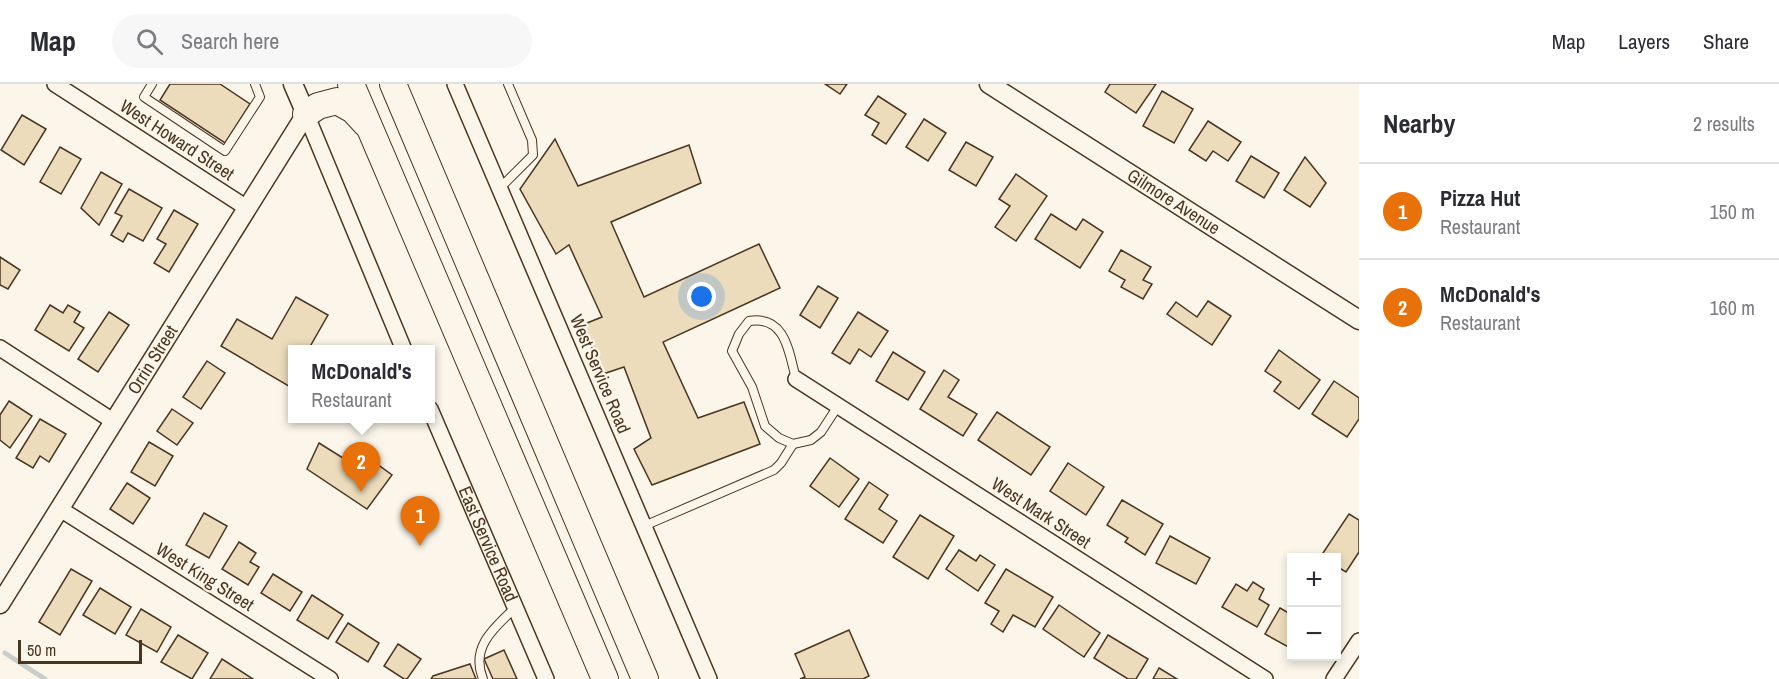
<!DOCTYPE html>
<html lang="en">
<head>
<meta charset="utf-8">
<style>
  :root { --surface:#fff; --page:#f7f7f7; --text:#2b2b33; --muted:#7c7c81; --line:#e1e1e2; --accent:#d93025 }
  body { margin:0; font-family:"Archivo Narrow",sans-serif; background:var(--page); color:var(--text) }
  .controls { position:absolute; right:18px; bottom:18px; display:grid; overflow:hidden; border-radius:0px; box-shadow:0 3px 9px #0003 }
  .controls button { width:54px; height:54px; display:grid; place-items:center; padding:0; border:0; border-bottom:2px solid var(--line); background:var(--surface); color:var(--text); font:30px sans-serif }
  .scale { position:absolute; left:18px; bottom:15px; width:124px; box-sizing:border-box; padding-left:6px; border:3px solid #4a3520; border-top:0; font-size:16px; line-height:21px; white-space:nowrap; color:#4a3520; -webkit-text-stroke:4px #fbf6e9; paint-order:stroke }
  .you { position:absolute; left:702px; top:213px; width:21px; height:21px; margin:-15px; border:4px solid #fff; border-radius:50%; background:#1a73e8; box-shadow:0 0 0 9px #1a73e833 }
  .badge { display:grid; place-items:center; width:39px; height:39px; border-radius:50%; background:var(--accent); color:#fff; font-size:20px; font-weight:700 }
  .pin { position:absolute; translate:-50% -50px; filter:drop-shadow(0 2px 3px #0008) }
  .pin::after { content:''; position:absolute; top:32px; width:21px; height:18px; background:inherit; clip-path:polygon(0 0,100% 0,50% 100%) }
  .popup { position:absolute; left:288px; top:261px; width:147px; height:78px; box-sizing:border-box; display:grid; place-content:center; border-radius:0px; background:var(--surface); filter:drop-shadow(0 2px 4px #0005); font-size:20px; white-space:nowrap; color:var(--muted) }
  .popup b { font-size:22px; color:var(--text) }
  .popup::after { content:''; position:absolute; left:50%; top:100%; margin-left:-12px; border:12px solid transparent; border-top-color:var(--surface) }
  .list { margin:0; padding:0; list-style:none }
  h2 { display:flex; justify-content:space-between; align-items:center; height:78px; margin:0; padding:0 24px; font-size:26px }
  h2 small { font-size:20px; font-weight:400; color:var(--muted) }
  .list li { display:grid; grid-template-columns:39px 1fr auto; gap:18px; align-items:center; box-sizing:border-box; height:96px; padding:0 24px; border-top:2px solid var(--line) }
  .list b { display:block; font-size:22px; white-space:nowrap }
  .list p { margin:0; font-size:20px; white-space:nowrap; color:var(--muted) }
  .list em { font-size:20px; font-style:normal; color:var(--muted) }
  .icon { flex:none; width:33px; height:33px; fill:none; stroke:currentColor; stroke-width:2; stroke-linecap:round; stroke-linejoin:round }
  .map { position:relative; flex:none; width:1359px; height:595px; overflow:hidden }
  header { display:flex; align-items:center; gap:36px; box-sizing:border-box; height:84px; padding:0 30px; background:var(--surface); border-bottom:2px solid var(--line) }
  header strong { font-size:28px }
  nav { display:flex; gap:33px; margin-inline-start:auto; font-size:21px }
  .search { width:420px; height:54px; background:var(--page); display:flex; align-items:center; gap:15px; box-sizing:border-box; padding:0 21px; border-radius:33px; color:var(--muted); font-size:22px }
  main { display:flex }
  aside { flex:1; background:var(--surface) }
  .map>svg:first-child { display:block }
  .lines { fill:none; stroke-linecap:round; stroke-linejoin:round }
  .stream { stroke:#c9cecd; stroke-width:5 }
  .building { fill:#ecdcbc; stroke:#4a3520; stroke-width:1.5 }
  .service-casing { stroke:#4a3520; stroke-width:10 }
  .minor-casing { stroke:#4a3520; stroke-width:18 }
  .tertiary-casing { stroke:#4a3520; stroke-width:21 }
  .trunk-casing { stroke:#4a3520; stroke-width:28 }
  .service { stroke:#fbf6e9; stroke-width:8 }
  .minor { stroke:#fbf6e9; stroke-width:15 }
  .tertiary { stroke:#fbf6e9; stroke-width:18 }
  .trunk { stroke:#fbf6e9; stroke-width:26 }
  .labels { text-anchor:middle; stroke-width:4.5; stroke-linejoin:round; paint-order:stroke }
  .street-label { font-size:18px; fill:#4a3520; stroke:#fbf6e9 }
</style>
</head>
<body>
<header>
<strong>Map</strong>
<div class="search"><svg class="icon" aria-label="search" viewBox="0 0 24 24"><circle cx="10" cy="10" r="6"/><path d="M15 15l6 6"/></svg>Search here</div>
<nav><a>Map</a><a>Layers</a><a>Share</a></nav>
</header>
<main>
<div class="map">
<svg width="1359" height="595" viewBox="0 0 1359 595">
  <rect width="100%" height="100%" fill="#fbf6e9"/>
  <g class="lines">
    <path class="stream" d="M5 569 45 595"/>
  </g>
  <g class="building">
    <path d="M170 0H220L250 20 225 59 160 16Z"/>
    <path d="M825 0H847L840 10Z"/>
    <path d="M1110 0H1156L1136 29 1105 8Z"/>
    <path d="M1162 7 1193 25 1174 59 1143 42Z"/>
    <path d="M878 12 906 30 886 60 872 51 879 39 865 31Z"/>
    <path d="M22 31 46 45 24 81 1 66Z"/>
    <path d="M924 35 946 49 928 77 906 63Z"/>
    <path d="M1208 37 1241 58 1228 77 1213 67 1206 77 1189 66Z"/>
    <path d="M555 55 578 102 689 61 701 99 611 138 644 213 759 160 780 204 663 258 698 334 744 318 760 360 652 401 634 365 651 354 624 283 603 290 582 241 602 233 569 161 556 170 520 105Z"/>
    <path d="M966 58 993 73 976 102 949 86Z"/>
    <path d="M60 63 81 75 61 110 40 98Z"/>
    <path d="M1251 72 1279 89 1264 114 1236 97Z"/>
    <path d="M1305 73 1326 99 1310 123 1284 106Z"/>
    <path d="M101 88 122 100 99 141 81 124Z"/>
    <path d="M1016 90 1047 112 1016 157 995 143 1010 122 999 115Z"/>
    <path d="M129 105 162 124 143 157 128 149 123 158 111 151 122 132 115 129Z"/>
    <path d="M174 126 198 140 169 188 154 179 166 160 157 155Z"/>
    <path d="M1051 130 1076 146 1083 135 1103 148 1080 184 1035 155Z"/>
    <path d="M1121 166 1151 183 1143 196 1152 200 1143 215 1121 203 1125 196 1109 187Z"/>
    <path d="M0 173 20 186 8 205 0 201Z"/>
    <path d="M818 202 838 214 820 244 800 231Z"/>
    <path d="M296 213 328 231 308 266H292V304L221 262 237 235 272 255Z"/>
    <path d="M1208 217 1231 232 1212 261 1167 230 1176 218 1197 233Z"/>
    <path d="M50 221 63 229 68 221 80 228 74 238 84 244 69 267 35 246Z"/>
    <path d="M109 228 129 241 98 288 78 275Z"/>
    <path d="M858 228 888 247 871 273 859 265 850 280 832 269Z"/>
    <path d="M1279 266 1320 296 1299 325 1274 307 1281 298 1265 287Z"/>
    <path d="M893 268 925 288 908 316 876 297Z"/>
    <path d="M207 277 225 289 201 325 183 313Z"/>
    <path d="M944 286 959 296 948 313 977 330 963 352 920 325Z"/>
    <path d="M1334 297 1359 314V335L1347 353 1312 330Z"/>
    <path d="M9 317 32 332 10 364 0 356V331Z"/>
    <path d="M172 325 193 339 177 361 157 347Z"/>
    <path d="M997 328 1050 363 1031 391 978 356Z"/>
    <path d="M40 335 66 350 49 378 40 372 33 384 16 374Z"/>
    <path d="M149 358 173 372 155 402 131 388Z"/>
    <path d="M319 359 354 381 362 369 392 391 367 425 307 385Z"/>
    <path d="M830 374 859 395 839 423 810 402Z"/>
    <path d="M1068 379 1104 403 1086 431 1050 407Z"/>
    <path d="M869 398 888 411 879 425 897 437 883 459 845 435Z"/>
    <path d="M127 399 150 414 133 440 110 425Z"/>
    <path d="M1122 416 1163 440 1145 471 1125 458 1128 454 1107 441Z"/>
    <path d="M204 429 227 442 209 474 186 461Z"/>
    <path d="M1349 430 1359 436V468L1346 488 1336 482V474L1321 472Z"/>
    <path d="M920 431 954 452 928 495 893 473Z"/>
    <path d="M1170 452 1210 474 1196 500 1156 479Z"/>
    <path d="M239 458 256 469 250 478 259 483 248 501 222 485Z"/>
    <path d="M959 466 976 477 980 471 995 481 978 507 946 485Z"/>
    <path d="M71 485 92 497 60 551 39 538Z"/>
    <path d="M1006 485 1053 513 1035 543 1013 531 1003 548 991 540 999 527 985 519Z"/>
    <path d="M273 490 302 508 290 527 261 509Z"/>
    <path d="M1253 498 1264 505 1259 515 1269 521 1257 543 1222 523 1236 500 1247 507Z"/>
    <path d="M100 504 131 523 115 550 83 531Z"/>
    <path d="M312 511 343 531 328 555 297 536Z"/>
    <path d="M1059 521 1100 549 1084 573 1043 545Z"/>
    <path d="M1280 524 1292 531V565L1265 550Z"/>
    <path d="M141 525 171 543 157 568 126 551Z"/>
    <path d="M348 539 379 559 368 578 336 558Z"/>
    <path d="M849 546 869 592 863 595H800L805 593 795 570Z"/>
    <path d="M178 551 208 569 192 595 161 578Z"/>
    <path d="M1108 551 1148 575 1136 595H1128L1094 574Z"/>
    <path d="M398 560 421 575 407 595H404L384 582Z"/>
    <path d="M504 566 517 595H493L484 575Z"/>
    <path d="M222 575 253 595H210Z"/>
    <path d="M470 580 476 595H431L433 592Z"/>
    <path d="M1159 584 1177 595H1153Z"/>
  </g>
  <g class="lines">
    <g class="service-casing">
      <g id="service">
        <path d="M152 0 144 13 225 67 260 13 255 0"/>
        <path d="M500 104 533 71 532 56 508 0"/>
        <path d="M796 295C789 269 786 231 749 237L739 250 732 267 752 303 765 342 779 354 793 360 811 356 821 348 838 322"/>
        <path d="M644 442 774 386 781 379 793 360"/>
        <path d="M483 595C470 563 494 544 516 523"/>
      </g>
    </g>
    <g class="minor-casing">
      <g id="minor">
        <path d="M55 0 247 124"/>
        <path d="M455 0 709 595"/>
        <path d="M306 30 404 266"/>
        <path d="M0 264 113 337"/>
        <path d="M796 295 1265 595"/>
        <path id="s1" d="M430 325 546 595"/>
        <path d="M60 425 330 595"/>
        <path d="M1334 595 1359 557"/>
      </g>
    </g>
    <g class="tertiary-casing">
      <g id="tertiary">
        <path id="s2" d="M989 0 1359 236"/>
        <path id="s3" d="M0 520 306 30 293 0"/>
      </g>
    </g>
    <g class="trunk-casing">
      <g id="trunk">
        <path d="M351 0 605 595"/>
        <path d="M393 0 645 595"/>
        <path d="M306 30 318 22 337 17 353 26 366 40"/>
      </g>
    </g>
    <use href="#service" class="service"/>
    <use href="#minor" class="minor"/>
    <use href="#tertiary" class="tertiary"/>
    <use href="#trunk" class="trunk"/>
  </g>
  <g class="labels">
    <g class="street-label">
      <text transform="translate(177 56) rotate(33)" y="6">West Howard Street</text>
      <text dy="6" stroke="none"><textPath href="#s2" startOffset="219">Gilmore Avenue</textPath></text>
      <text dy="6" stroke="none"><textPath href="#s3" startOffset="288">Orrin Street</textPath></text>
      <text transform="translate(600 290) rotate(67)" y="6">West Service Road</text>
      <text transform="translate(1041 429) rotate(33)" y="6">West Mark Street</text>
      <text dy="6" stroke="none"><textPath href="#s1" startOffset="147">East Service Road</textPath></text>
      <text transform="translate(205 493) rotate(32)" y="6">West King Street</text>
    </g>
  </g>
</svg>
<div class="controls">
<button>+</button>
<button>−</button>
</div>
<div class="scale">50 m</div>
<div class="you"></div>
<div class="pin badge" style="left:420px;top:462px;background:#e8710a">1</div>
<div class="pin badge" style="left:361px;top:408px;background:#e8710a">2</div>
<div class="popup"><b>McDonald's</b>Restaurant</div>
</div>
<aside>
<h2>Nearby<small>2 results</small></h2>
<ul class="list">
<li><span class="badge" style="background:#e8710a">1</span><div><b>Pizza Hut</b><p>Restaurant</p></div><em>150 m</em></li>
<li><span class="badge" style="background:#e8710a">2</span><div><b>McDonald's</b><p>Restaurant</p></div><em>160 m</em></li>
</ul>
</aside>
</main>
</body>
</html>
